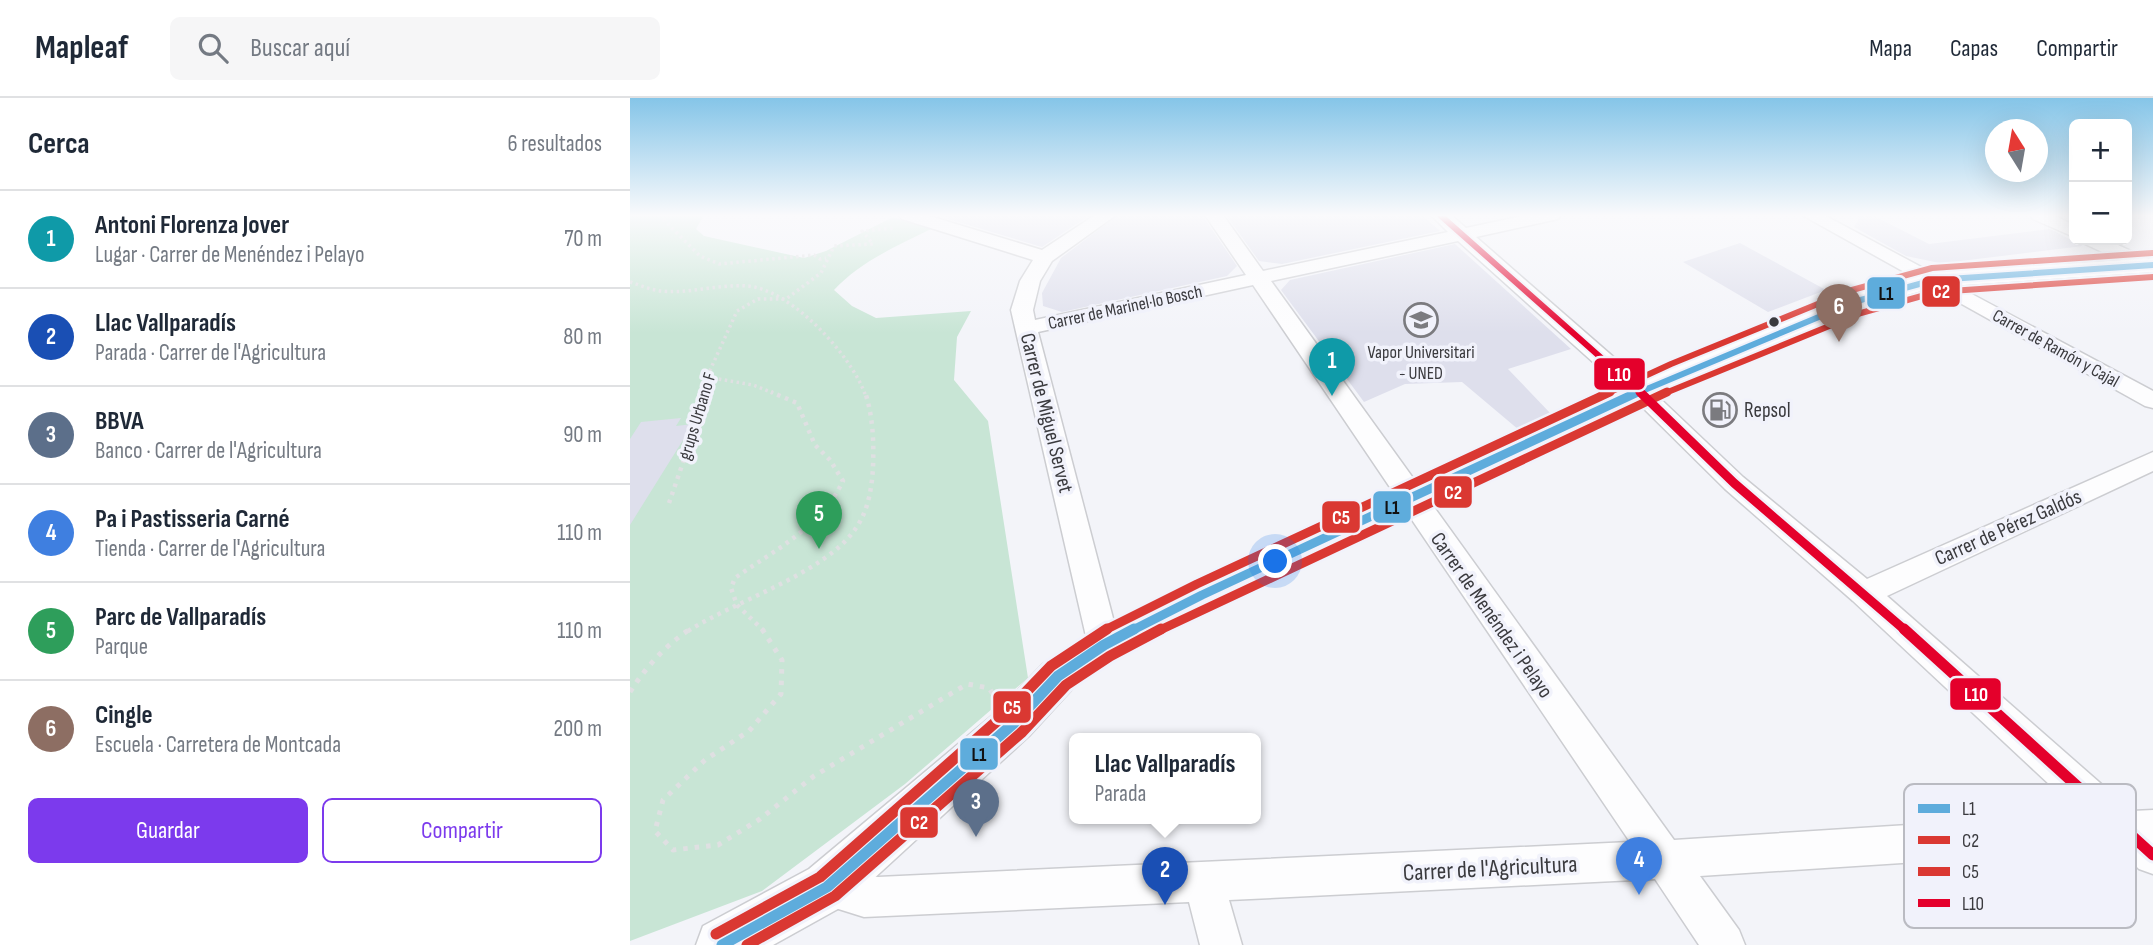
<!DOCTYPE html>
<html lang="es">
<head>
<meta charset="utf-8">
<style>
  :root { --surface:#fff; --page:#f6f6f7; --text:#1f2937; --muted:#747a83; --line:#e0e1e3; --accent:#7c3aed }
  body { margin:0; font-family:"Sofia Sans Condensed",sans-serif; background:var(--page); color:var(--text) }
  .controls { position:absolute; right:21px; top:21px; display:grid; overflow:hidden; border-radius:10px; box-shadow:0 7px 28px #0002 }
  .controls button { width:63px; height:63px; display:grid; place-items:center; padding:0; border:0; border-bottom:2px solid var(--line); background:var(--surface); color:var(--text); font:35px sans-serif }
  .compass { position:absolute; left:1355px; top:21px; width:63px; height:63px; border-radius:50%; background:var(--surface); box-shadow:0 7px 28px #0002; rotate:349deg }
  .you { position:absolute; left:646px; top:464px; width:24px; height:24px; margin:-18px; border:5px solid #fff; border-radius:50%; background:#1a73e8; box-shadow:0 0 0 10px #1a73e833 }
  .badge { display:grid; place-items:center; width:46px; height:46px; border-radius:50%; background:var(--accent); color:#fff; font-size:23px; font-weight:700 }
  .pin { position:absolute; translate:-50% -58px; filter:drop-shadow(0 2px 4px #0008) }
  .pin::after { content:''; position:absolute; top:37px; width:24px; height:21px; background:inherit; clip-path:polygon(0 0,100% 0,50% 100%) }
  .popup { position:absolute; left:439px; top:635px; width:192px; height:91px; box-sizing:border-box; display:grid; place-content:center; border-radius:10px; background:var(--surface); filter:drop-shadow(0 2px 5px #0005); font-size:23px; white-space:nowrap; color:var(--muted) }
  .popup b { font-size:26px; color:var(--text) }
  .popup::after { content:''; position:absolute; left:50%; top:100%; margin-left:-14px; border:14px solid transparent; border-top-color:var(--surface) }
  .list { margin:0; padding:0; list-style:none }
  h2 { display:flex; justify-content:space-between; align-items:center; height:91px; margin:0; padding:0 28px; font-size:30px }
  h2 small { font-size:23px; font-weight:400; color:var(--muted) }
  .list li { display:grid; grid-template-columns:46px 1fr auto; gap:21px; align-items:center; box-sizing:border-box; height:98px; padding:0 28px; border-top:2px solid var(--line) }
  .list b { display:block; font-size:26px; white-space:nowrap }
  .list p { margin:0; font-size:23px; white-space:nowrap; color:var(--muted) }
  .list em { font-size:23px; font-style:normal; color:var(--muted) }
  .actions { display:flex; gap:14px; padding:21px 28px }
  .actions a { flex:1; padding:16px 0; border:2px solid var(--accent); border-radius:10px; text-align:center; font-size:24px; color:var(--accent) }
  .actions .main { background:var(--accent); color:#fff }
  .icon { flex:none; width:38px; height:38px; fill:none; stroke:currentColor; stroke-width:2; stroke-linecap:round; stroke-linejoin:round }
  .map { position:relative; flex:none; width:1523px; height:847px; overflow:hidden }
  header { display:flex; align-items:center; gap:42px; box-sizing:border-box; height:98px; padding:0 35px; background:var(--surface); border-bottom:2px solid var(--line) }
  header strong { font-size:33px }
  nav { display:flex; gap:38px; margin-inline-start:auto; font-size:24px }
  .search { width:490px; height:63px; background:var(--page); display:flex; align-items:center; gap:18px; box-sizing:border-box; padding:0 24px; border-radius:10px; color:var(--muted); font-size:26px }
  main { display:flex }
  aside { flex:1; background:var(--surface) }
  .map>svg:first-child { display:block }
  .green { fill:#c8e5d5 }
  .building { fill:#dedfec }
  .lines { fill:none; stroke-linecap:round; stroke-linejoin:round }
  .minor-casing { stroke:#cccdd1; stroke-width:3 }
  .tertiary-casing { stroke:#cccdd1; stroke-width:3 }
  .path-far2 { stroke:#dfe0e2; stroke-width:3.5; stroke-dasharray:2.5 3.5; stroke-linecap:butt }
  .path-far1 { stroke:#dfe0e2; stroke-width:4.5; stroke-dasharray:3.5 5; stroke-linecap:butt }
  .path { stroke:#dfe0e2; stroke-width:5; stroke-dasharray:4.5 7; stroke-linecap:butt }
  .minor { fill:#fdfdfe; fill-rule:evenodd }
  .tertiary { fill:#fdfdfe; fill-rule:evenodd }
  .bus-1-far2-casing { stroke:#f1f2fb; stroke-width:10 }
  .bus-1-far1-casing { stroke:#f1f2fb; stroke-width:14 }
  .bus-1-casing { stroke:#f1f2fb; stroke-width:17 }
  .bus-2-far2-casing { stroke:#f1f2fb; stroke-width:10 }
  .bus-2-far1-casing { stroke:#f1f2fb; stroke-width:14 }
  .bus-2-casing { stroke:#f1f2fb; stroke-width:17 }
  .bus-3-far2-casing { stroke:#f1f2fb; stroke-width:10 }
  .bus-3-far1-casing { stroke:#f1f2fb; stroke-width:14 }
  .bus-3-casing { stroke:#f1f2fb; stroke-width:17 }
  .bus-4-far2-casing { stroke:#f1f2fb; stroke-width:10 }
  .bus-4-far1-casing { stroke:#f1f2fb; stroke-width:14 }
  .bus-4-casing { stroke:#f1f2fb; stroke-width:17 }
  .bus-1-far2 { stroke:#5eacdc; stroke-width:6 }
  .bus-1-far1 { stroke:#5eacdc; stroke-width:9 }
  .bus-1 { stroke:#5eacdc; stroke-width:11 }
  .bus-2-far2 { stroke:#da3832; stroke-width:6 }
  .bus-2-far1 { stroke:#da3832; stroke-width:9 }
  .bus-2 { stroke:#da3832; stroke-width:11 }
  .bus-3-far2 { stroke:#da3832; stroke-width:6 }
  .bus-3-far1 { stroke:#da3832; stroke-width:9 }
  .bus-3 { stroke:#da3832; stroke-width:11 }
  .bus-4-far2 { stroke:#e4002b; stroke-width:6 }
  .bus-4-far1 { stroke:#e4002b; stroke-width:9 }
  .bus-4 { stroke:#e4002b; stroke-width:11 }
  .bus-dot { fill:#3a3a3e; stroke:#f1f2fb; stroke-width:2.5 }
  .labels { text-anchor:middle; stroke-width:7; stroke-linejoin:round; paint-order:stroke }
  .far-street-label { font-size:18px; fill:#3a3a3e; stroke:#f1f2fb }
  .far-poi-label { font-size:18px; fill:#3a3a3e; stroke:#f1f2fb }
  .poi-label { font-size:21px; fill:#3a3a3e; stroke:#f1f2fb; text-anchor:start }
  .street-label { font-size:21px; fill:#3a3a3e; stroke:#f1f2fb }
  .near-street-label { font-size:24px; fill:#3a3a3e; stroke:#f1f2fb }
  .key { fill:#f1f2fb; stroke:#babbc2; stroke-width:2 }
  .key-label { font-size:19px; fill:#3a3a3e }
  .line-badge { stroke:#f1f2fb; stroke-width:2.5 }
  .badge-label { font-size:19px; text-anchor:middle; font-weight:bold; fill:#fff }
  .pale-badge-label { font-size:19px; text-anchor:middle; font-weight:bold; fill:#111 }
</style>
</head>
<body>
<header>
<strong>Mapleaf</strong>
<div class="search"><svg class="icon" aria-label="search" viewBox="0 0 24 24"><circle cx="10" cy="10" r="6"/><path d="M15 15l6 6"/></svg>Buscar aquí</div>
<nav><a>Mapa</a><a>Capas</a><a>Compartir</a></nav>
</header>
<main>
<aside>
<h2>Cerca<small>6 resultados</small></h2>
<ul class="list">
<li><span class="badge" style="background:#0f9aa8">1</span><div><b>Antoni Florenza Jover</b><p>Lugar · Carrer de Menéndez i Pelayo</p></div><em>70 m</em></li>
<li><span class="badge" style="background:#1a4fb4">2</span><div><b>Llac Vallparadís</b><p>Parada · Carrer de l'Agricultura</p></div><em>80 m</em></li>
<li><span class="badge" style="background:#5c6f8a">3</span><div><b>BBVA</b><p>Banco · Carrer de l'Agricultura</p></div><em>90 m</em></li>
<li><span class="badge" style="background:#3f7fe0">4</span><div><b>Pa i Pastisseria Carné</b><p>Tienda · Carrer de l'Agricultura</p></div><em>110 m</em></li>
<li><span class="badge" style="background:#2e9e5b">5</span><div><b>Parc de Vallparadís</b><p>Parque</p></div><em>110 m</em></li>
<li><span class="badge" style="background:#8d6e63">6</span><div><b>Cingle</b><p>Escuela · Carretera de Montcada</p></div><em>200 m</em></li>
</ul>
<div class="actions"><a class="main">Guardar</a><a>Compartir</a></div>
</aside>
<div class="map">
<svg width="1523" height="847" viewBox="0 0 1523 847">
  <rect width="100%" height="100%" fill="#f3f4f9"/>
  <path class="green" d="M0 117H74L66 131 74 138 174 160 196 153 263 119 301 131C267 148 231 163 204 192L222 208 246 220 341 213 327 239 324 282 358 323 398 580 275 686 132 793 0 843Z"/>
  <g class="building">
    <path d="M318 117H460L412 149 318 121Z"/>
    <path d="M488 117H572L607 168 597 178 432 214 413 208 412 195 431 160Z"/>
    <path d="M596 117H792L810 133 652 166 629 163Z"/>
    <path d="M1231 117H1242L1299 146 1420 131 1453 148 1331 163 1329 169 1276 158 1224 129Z"/>
    <path d="M1110 145 1196 192 1138 214 1053 164Z"/>
    <path d="M825 146 941 251 878 271 921 316 889 332 832 284 775 286 734 304 651 192 660 182Z"/>
    <path d="M51 320 46 328 63 326 0 427V341L11 324Z"/>
  </g>
  <g class="lines">
    <g class="minor-casing">
      <g id="minor">
        <path d="M269 117H296L412 152 465 117H486L422 163 410 183 403 212 405 222 616 177 575 117H593L633 173 818 134 801 117H821L836 130 897 117H931L928 121 846 139 1019 290 1113 379 1237 481 1523 354V373L1257 498 1502 713 1523 712V776L1509 771 1488 751 1070 778 1109 832 1115 847H1069L1025 781 599 802 612 847H570L559 804 234 819 183 803 177 789 183 775C205 766 225 779 248 779L1000 744 623 187 408 234 490 547 485 556 474 560 463 556 458 547 381 212 390 183 403 162 272 121ZM828 143 1003 300 1095 391 1223 503 1451 716 1044 742 641 183Z"/>
        <path d="M1172 117H1194L1523 293V310L1515 308Z"/>
        <path d="M1400 117H1423L1444 127V139L1403 121Z"/>
        <path d="M1453 142H1477L1523 163V171H1509L1455 146Z"/>
      </g>
    </g>
    <g class="tertiary-casing">
      <path id="tertiary" d="M1523 160V174L1305 189 1236 209 1056 283 585 507 488 558 443 590 399 638 215 807 143 847H66L73 828 179 771 369 612 413 566 460 536 559 487 1036 271 1218 197 1304 174Z"/>
    </g>
    <g class="path-far2">
      <path d="M29 117 70 158 89 166 184 157 190 161 196 160"/>
      <path d="M0 184C10 187 21 192 31 193 59 196 89 186 117 188 161 191 221 257 235 296"/>
      <path d="M77 279 123 287 146 296"/>
      <path d="M73 296 77 279 107 213 128 201H156L191 175 204 148 243 146 232 133 265 130"/>
    </g>
    <g class="path-far1">
      <path d="M39 405 65 330 73 294"/>
      <path d="M58 533C105 503 196 475 226 430 238 413 242 390 243 369 244 344 243 318 235 294"/>
      <path d="M134 533 107 507 101 490 105 480C146 451 190 430 213 383L200 362 185 347 167 305 141 294"/>
    </g>
    <g class="path">
      <path d="M132 531 152 562 151 596 119 633 75 662 33 702 25 733 43 752 88 747 130 721 184 678 337 586 359 590 365 599"/>
      <path d="M0 594C16 569 35 548 60 531"/>
    </g>
    <use href="#minor" class="minor"/>
    <use href="#tertiary" class="tertiary"/>
    <g class="bus-1-far2-casing">
      <path id="bus-1-far2" d="M1005 296 1227 203 1304 182 1523 167"/>
    </g>
    <g class="bus-1-far1-casing">
      <path id="bus-1-far1" d="M501 533 572 497 1008 294"/>
    </g>
    <g class="bus-1-casing">
      <path id="bus-1" d="M92 847 197 789 384 625 428 578 474 547 504 531"/>
    </g>
    <g class="bus-2-far2-casing">
      <path id="bus-2-far2" d="M1033 296 1231 215 1306 194 1523 179"/>
    </g>
    <g class="bus-2-far1-casing">
      <path id="bus-2-far1" d="M528 533 1037 294"/>
    </g>
    <g class="bus-2-casing">
      <path id="bus-2" d="M117 847 205 798 392 634 436 587 480 558 531 531"/>
    </g>
    <g class="bus-3-far2-casing">
      <path id="bus-3-far2" d="M976 296 1041 266 1222 192 1302 170 1522 155"/>
    </g>
    <g class="bus-3-far1-casing">
      <path id="bus-3-far1" d="M473 533 567 486 980 294"/>
    </g>
    <g class="bus-3-casing">
      <path id="bus-3" d="M86 836 190 779 375 616 421 568 477 531"/>
    </g>
    <g class="bus-4-far2-casing">
      <path id="bus-4-far2" d="M810 117 1012 296"/>
    </g>
    <g class="bus-4-far1-casing">
      <path id="bus-4-far1" d="M1010 294 1104 385 1276 533"/>
    </g>
    <g class="bus-4-casing">
      <path id="bus-4" d="M1274 531 1523 757"/>
    </g>
    <use href="#bus-1-far2" class="bus-1-far2"/>
    <use href="#bus-1-far1" class="bus-1-far1"/>
    <use href="#bus-1" class="bus-1"/>
    <use href="#bus-2-far2" class="bus-2-far2"/>
    <use href="#bus-2-far1" class="bus-2-far1"/>
    <use href="#bus-2" class="bus-2"/>
    <use href="#bus-3-far2" class="bus-3-far2"/>
    <use href="#bus-3-far1" class="bus-3-far1"/>
    <use href="#bus-3" class="bus-3"/>
    <use href="#bus-4-far2" class="bus-4-far2"/>
    <use href="#bus-4-far1" class="bus-4-far1"/>
    <use href="#bus-4" class="bus-4"/>
  </g>
  <linearGradient id="sky" x2="0" y2="1"><stop stop-color="#85c5e8"/><stop offset="0.5" stop-color="#fafafc"/><stop offset="1" stop-color="#fafafc" stop-opacity="0"/></linearGradient>
  <rect width="1523" height="235" fill="url(#sky)"/>
  <defs>
    <g id="university-ring" transform="scale(1.75)"><circle r="9.5" fill="#f1f2fb" stroke="#7b7b7f" stroke-width="1.5"/><path d="M0-5L7-2L0 1L-7-2ZM-4 1L0 2.5L4 1V4Q0 6-4 4Z" fill="#7b7b7f"/></g>
    <g id="fuel-ring" transform="scale(1.75)"><circle r="9.5" fill="#f1f2fb" stroke="#7b7b7f" stroke-width="1.5"/><path d="M-5.5-6h7V0h2V4h1.3V-2.5L3-4.5l.8-.8L6-3V5H2.5V1h-1V6h-7ZM-4.2-4.7v3.2H.2V-4.7Z" fill="#7b7b7f"/></g>
  </defs>
  <g fill-rule="evenodd">
    <use href="#university-ring" x="791" y="222"/>
    <use href="#fuel-ring" x="1090" y="312"/>
  </g>
  <circle class="bus-dot" cx="1144" cy="224" r="6"/>
  <g class="labels">
    <g class="far-street-label">
      <text transform="translate(495 209) rotate(-12)" y="6">Carrer de Marinel·lo Bosch</text>
      <text transform="translate(1426 250) rotate(29)" y="6">Carrer de Ramón y Cajal</text>
      <text transform="translate(67 318) rotate(-73)" y="6">grups Urbano F</text>
    </g>
    <g class="far-poi-label">
      <text x="791" y="260">Vapor Universitari<tspan x="791" dy="21">- UNED</tspan></text>
    </g>
    <g class="poi-label">
      <text x="1114" y="319">Repsol</text>
    </g>
    <g class="street-label">
      <text transform="translate(417 315) rotate(76)" y="7">Carrer de Miguel Servet</text>
      <text transform="translate(1378 429) rotate(-24)" y="7">Carrer de Pérez Galdós</text>
      <text transform="translate(862 517) rotate(55)" y="7">Carrer de Menéndez i Pelayo</text>
    </g>
    <g class="near-street-label">
      <text transform="translate(860 770) rotate(-3)" y="8">Carrer de l'Agricultura</text>
    </g>
  </g>
  <rect x="1274" y="686" width="232" height="144" rx="10" class="key"/>
  <rect x="1288" y="706" width="32" height="9" fill="#5eacdc"/>
  <rect x="1288" y="738" width="32" height="8" fill="#da3832"/>
  <rect x="1288" y="769" width="32" height="9" fill="#da3832"/>
  <rect x="1288" y="801" width="32" height="8" fill="#e4002b"/>
  <g class="key-label">
    <text x="1332" y="717">L1</text>
    <text x="1332" y="749">C2</text>
    <text x="1332" y="780">C5</text>
    <text x="1332" y="812">L10</text>
  </g>
  <g class="line-badge">
    <rect x="1291" y="177" width="40" height="33" rx="7" fill="#da3832"/>
    <rect x="1236" y="178" width="40" height="34" rx="7" fill="#5eacdc"/>
    <rect x="963" y="259" width="53" height="34" rx="7" fill="#e4002b"/>
    <rect x="803" y="377" width="40" height="34" rx="7" fill="#da3832"/>
    <rect x="742" y="392" width="40" height="34" rx="7" fill="#5eacdc"/>
    <rect x="691" y="402" width="40" height="34" rx="7" fill="#da3832"/>
    <rect x="1319" y="579" width="53" height="34" rx="7" fill="#e4002b"/>
    <rect x="362" y="592" width="40" height="34" rx="7" fill="#da3832"/>
    <rect x="329" y="639" width="40" height="34" rx="7" fill="#5eacdc"/>
    <rect x="269" y="708" width="40" height="33" rx="7" fill="#da3832"/>
  </g>
  <g class="badge-label">
    <text x="1311" y="200">C2</text>
    <text x="989" y="283">L10</text>
    <text x="823" y="401">C2</text>
    <text x="711" y="426">C5</text>
    <text x="1346" y="603">L10</text>
    <text x="382" y="616">C5</text>
    <text x="289" y="731">C2</text>
  </g>
  <g class="pale-badge-label">
    <text x="1256" y="202">L1</text>
    <text x="762" y="416">L1</text>
    <text x="349" y="663">L1</text>
  </g>
</svg>
<div class="controls">
<button>+</button>
<button>−</button>
</div>
<svg class="compass" viewBox="-18 -18 36 36"><path d="M0-13l5 13h-10z" fill="#e53935"/><path d="M0 13l5-13h-10z" fill="#747a83"/></svg>
<div class="you"></div>
<div class="pin badge" style="left:702px;top:298px;background:#0f9aa8">1</div>
<div class="pin badge" style="left:535px;top:807px;background:#1a4fb4">2</div>
<div class="popup"><b>Llac Vallparadís</b>Parada</div>
<div class="pin badge" style="left:346px;top:739px;background:#5c6f8a">3</div>
<div class="pin badge" style="left:1009px;top:797px;background:#3f7fe0">4</div>
<div class="pin badge" style="left:189px;top:451px;background:#2e9e5b">5</div>
<div class="pin badge" style="left:1209px;top:244px;background:#8d6e63">6</div>
</div>
</main>
</body>
</html>
